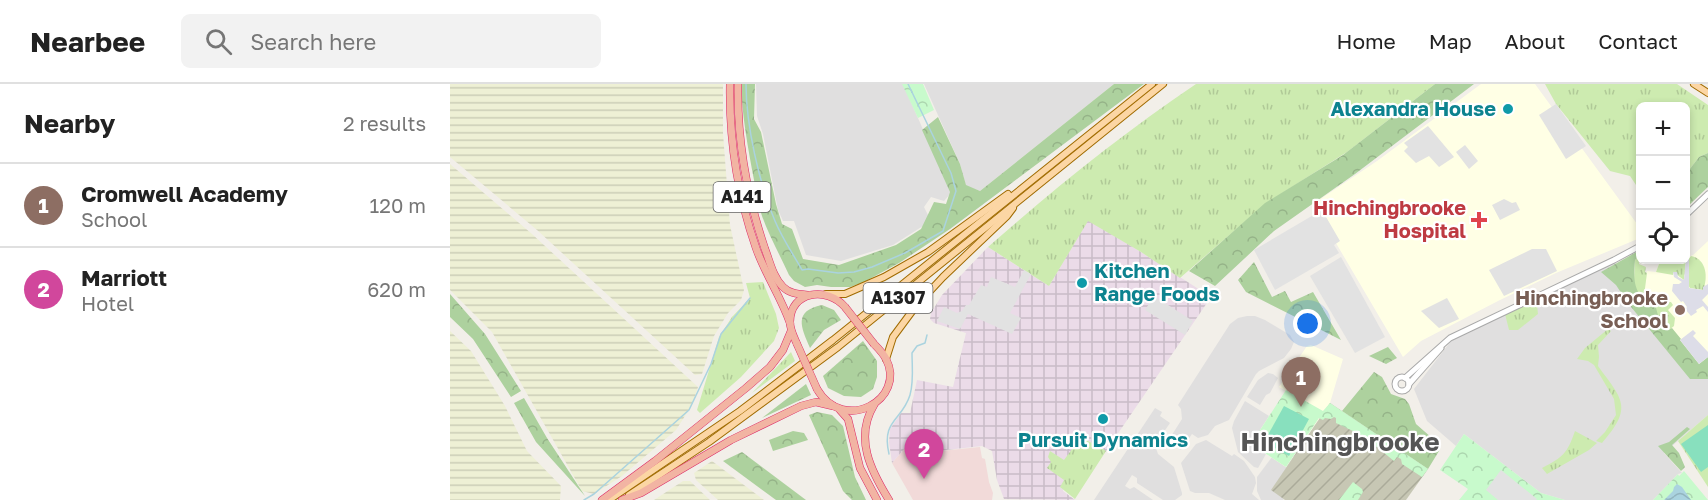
<!DOCTYPE html>
<html lang="en">
<head>
<meta charset="utf-8">
<style>
  :root { --surface:#fff; --page:#f2f2f2; --text:#222; --muted:#767676; --line:#e0e0e0; --accent:#db2777 }
  body { margin:0; font-family:"Golos Text",sans-serif; background:var(--page); color:var(--text) }
  .controls { position:absolute; right:18px; top:18px; display:grid; overflow:hidden; border-radius:9px; box-shadow:0 3px 9px #0003 }
  .controls button { width:54px; height:54px; display:grid; place-items:center; padding:0; border:0; border-bottom:2px solid var(--line); background:var(--surface); color:var(--text); font:30px sans-serif }
  .you { position:absolute; left:858px; top:240px; width:21px; height:21px; margin:-15px; border:4px solid #fff; border-radius:50%; background:#1a73e8; box-shadow:0 0 0 9px #1a73e833 }
  .badge { display:grid; place-items:center; width:39px; height:39px; border-radius:50%; background:var(--accent); color:#fff; font-size:20px; font-weight:700 }
  .pin { position:absolute; translate:-50% -50px; filter:drop-shadow(0 2px 3px #0008) }
  .pin::after { content:''; position:absolute; top:32px; width:21px; height:18px; background:inherit; clip-path:polygon(0 0,100% 0,50% 100%) }
  .list { margin:0; padding:0; list-style:none }
  h2 { display:flex; justify-content:space-between; align-items:center; height:78px; margin:0; padding:0 24px; font-size:26px }
  h2 small { font-size:20px; font-weight:400; color:var(--muted) }
  .list li { display:grid; grid-template-columns:39px 1fr auto; gap:18px; align-items:center; box-sizing:border-box; height:84px; padding:0 24px; border-top:2px solid var(--line) }
  .list b { display:block; font-size:22px; white-space:nowrap }
  .list p { margin:0; font-size:20px; white-space:nowrap; color:var(--muted) }
  .list em { font-size:20px; font-style:normal; color:var(--muted) }
  .icon { flex:none; width:33px; height:33px; fill:none; stroke:currentColor; stroke-width:2; stroke-linecap:round; stroke-linejoin:round }
  .map { position:relative; flex:none; width:1258px; height:416px; overflow:hidden }
  header { display:flex; align-items:center; gap:36px; box-sizing:border-box; height:84px; padding:0 30px; background:var(--surface); border-bottom:2px solid var(--line) }
  header strong { font-size:28px }
  nav { display:flex; gap:33px; margin-inline-start:auto; font-size:21px }
  .search { width:420px; height:54px; background:var(--page); display:flex; align-items:center; gap:15px; box-sizing:border-box; padding:0 21px; border-radius:9px; color:var(--muted); font-size:22px }
  main { display:flex }
  aside { flex:1; background:var(--surface) }
  .map>svg:first-child { display:block }
  .residential { fill:#e0dfdf }
  .commercial { fill:#f2dad9 }
  .industrial { fill:url(#industrial-grid) }
  .education { fill:#ffffe5 }
  .construction { fill:url(#construction-furrows) }
  .farmland { fill:url(#farmland-rules) }
  .grass { fill:url(#grass-tufts) }
  .forest { fill:url(#forest-crowns) }
  .park { fill:url(#park-crowns) }
  .pitch { fill:#88e0be }
  .parking { fill:#e2e2e2 }
  .plaza { fill:#dddde8 }
  .water { fill:url(#water-waves) }
  .lines { fill:none; stroke-linecap:round; stroke-linejoin:round }
  .stream { stroke:#aad3df; stroke-width:1.5 }
  .tertiary-casing { stroke:#a9a9a9; stroke-width:7 }
  .primary-casing { stroke:#a06b00; stroke-width:8 }
  .trunk-casing { stroke:#dc2a67; stroke-width:8 }
  .tertiary { stroke:#fff; stroke-width:5 }
  .primary { stroke:#fcd6a4; stroke-width:6 }
  .trunk { stroke:#f2b4a3; stroke-width:7 }
  .trunk-bridge-casing { stroke:#dc2a67; stroke-width:8; stroke-linecap:butt }
  .trunk-bridge { stroke:#f2b4a3; stroke-width:7 }
  .culture-dot { fill:#0f9aa8; stroke:#fff; stroke-width:2 }
  .health-dot { fill:#e0444e; stroke:#fff; stroke-width:2 }
  .education-dot { fill:#8d6e63; stroke:#fff; stroke-width:2 }
  .labels { text-anchor:middle; stroke-width:4.5; stroke-linejoin:round; paint-order:stroke }
  .shield { fill:#fff; stroke:#646464; stroke-width:1.5 }
  .shield-label { font-size:18px; font-weight:bold; fill:#222 }
  .culture-label { font-size:20px; font-weight:bold; fill:#0d838f; stroke:#fff; text-anchor:end }
  .health-label { font-size:20px; font-weight:bold; fill:#be3a42; stroke:#fff; text-anchor:end }
  .education-label { font-size:20px; font-weight:bold; fill:#785e54; stroke:#fff; text-anchor:end }
  .district-label { font-size:26px; font-weight:bold; fill:#555; stroke:#fff }
</style>
</head>
<body>
<header>
<strong>Nearbee</strong>
<div class="search"><svg class="icon" aria-label="search" viewBox="0 0 24 24"><circle cx="10" cy="10" r="6"/><path d="M15 15l6 6"/></svg>Search here</div>
<nav><a>Home</a><a>Map</a><a>About</a><a>Contact</a></nav>
</header>
<main>
<aside>
<h2>Nearby<small>2 results</small></h2>
<ul class="list">
<li><span class="badge" style="background:#8d6e63">1</span><div><b>Cromwell Academy</b><p>School</p></div><em>120 m</em></li>
<li><span class="badge" style="background:#d1479c">2</span><div><b>Marriott</b><p>Hotel</p></div><em>620 m</em></li>
</ul>
</aside>
<div class="map">
<svg width="1258" height="416" viewBox="0 0 1258 416">
  <defs>
    <pattern id="industrial-grid" width="8" height="8" patternUnits="userSpaceOnUse" patternTransform="scale(1.5)"><rect width="8" height="8" fill="#ebdbe8"/><path d="M0 4h8M4 0v8" fill="none" stroke="#c9bcc7"/></pattern>
    <pattern id="construction-furrows" width="10" height="10" patternUnits="userSpaceOnUse" patternTransform="scale(1.5)"><rect width="10" height="10" fill="#c7c7b4"/><path d="M-1 1l2-2M0 10L10 0M9 11l2-2" fill="none" stroke="#abab9a"/></pattern>
    <pattern id="farmland-rules" width="6" height="5" patternUnits="userSpaceOnUse" patternTransform="scale(1.5)"><rect width="6" height="5" fill="#eef0d5"/><path d="M0 2.5h6" fill="none" stroke="#ccceb7"/></pattern>
    <pattern id="grass-tufts" width="24" height="20" patternUnits="userSpaceOnUse" patternTransform="scale(1.5)"><rect width="24" height="20" fill="#cdebb0"/><path d="M3 7l-1-3M5 7V3M7 7l1-3M15 17l-1-3M17 17v-4M19 17l1-3" fill="none" stroke="#b0c997"/></pattern>
    <pattern id="forest-crowns" width="20" height="18" patternUnits="userSpaceOnUse" patternTransform="scale(1.5)"><rect width="20" height="18" fill="#add19e"/><path d="M2 6a3 3 0 1 1 6 0M12 15a3 3 0 1 1 6 0" fill="none" stroke="#95b388"/></pattern>
    <pattern id="park-crowns" width="20" height="18" patternUnits="userSpaceOnUse" patternTransform="scale(1.5)"><rect width="20" height="18" fill="#c8facc"/><path d="M2 6a3 3 0 1 1 6 0M12 15a3 3 0 1 1 6 0" fill="none" stroke="#acd6af"/></pattern>
    <pattern id="water-waves" width="16" height="10" patternUnits="userSpaceOnUse" patternTransform="scale(1.5)"><rect width="16" height="10" fill="#aad3df"/><path d="M0 5q4-4 8 0t8 0" fill="none" stroke="#92b5bf"/></pattern>
  </defs>
  <rect width="100%" height="100%" fill="#f2efe9"/>
  <g class="residential">
    <path d="M306 0H453L501 109 494 117 481 113 474 123 479 133 473 142 443 161 391 177 356 171 344 137H333L328 126 313 50 307 32Z"/>
    <path d="M474 0H664L530 107 516 102 510 80Z"/>
    <path d="M1165 179 1258 294V331L1214 369 1232 389 1228 390 1203 416H1115L1091 409 1014 350 1006 362 977 337 964 305 1001 257 1055 230Z"/>
    <path d="M797 232H805L815 236 840 251 844 258 841 265 834 274 809 287 806 290 779 336 765 342 758 351 748 354 742 350 731 366 718 357 732 335 731 325 728 321 780 240 788 234Z"/>
    <path d="M818 289 823 290 828 294 820 309 816 311 810 321 797 313 808 296Z"/>
    <path d="M795 317 819 332 801 360 816 370 808 384 804 383 788 368 782 344 784 337Z"/>
    <path d="M705 324 712 328 710 332 720 339 709 355 706 364 708 370 724 383 732 409V411L725 416H713L687 399V394L682 391 675 402 680 405 684 403 703 416H644Z"/>
    <path d="M869 333 833 415 834 416H811L807 407V393L822 373 836 383Z"/>
    <path d="M756 356 782 372 784 370 794 377 805 393 806 399 802 410 809 416H775L759 409H745L740 407 731 379 746 360Z"/>
  </g>
  <path class="commercial" d="M530 363 532 374 535 375 539 398 543 409 542 416H463L442 379 455 364 461 370Z"/>
  <path class="industrial" d="M638 136 691 168 761 213 656 367 631 353 614 377 600 367 614 396 613 407 625 416 554 415 547 396 542 367 532 362 460 370 455 364 442 379 439 358 440 345 451 329H460L467 296 503 303 516 249 484 239 480 235 481 229 492 211 538 163 599 202Z"/>
  <g class="education">
    <path d="M1031 0H1085L1190 144V154L1106 189 1048 217 971 257 953 273 863 120 927 77Z"/>
    <path d="M1258 157V294L1193 212 1197 187 1206 188 1209 180 1213 176H1236V174L1243 171Z"/>
    <path d="M861 261 893 275 880 319 836 383 801 360 836 307 829 303 833 297 857 262Z"/>
  </g>
  <path class="construction" d="M880 319 978 385 956 416H835L821 406Z"/>
  <g class="farmland">
    <path d="M0 0H273V49L280 141 294 206 291 216 278 229 264 252 252 290 245 291 87 146 0 73Z"/>
    <path d="M0 80 82 150 248 303 242 321 226 346 172 392 144 410 132 407 42 248 0 206Z"/>
    <path d="M0 247 21 267 55 322 77 367 111 402 110 416H0Z"/>
    <path d="M262 377 314 416H268L246 396 244 389Z"/>
    <path d="M233 397H240L260 416H204Z"/>
  </g>
  <g class="grass">
    <path d="M746 0H985L897 68 815 120 730 194 691 168 638 137 599 202 538 163C605 104 672 50 746 0Z"/>
    <path d="M1095 0H1227L1258 21V69L1249 73 1236 90V22H1190V107L1180 92 1160 87 1106 20Z"/>
    <path d="M1241 172C1257 175 1258 194 1253 206L1240 204 1238 201 1239 174Z"/>
    <path d="M1187 174 1199 176H1189V180L1196 183 1195 188 1197 189 1194 212 1201 213V210L1210 212 1209 217 1221 218 1223 221 1218 226 1225 234 1224 242 1219 246 1186 206 1184 196 1185 176Z"/>
    <path d="M1236 174 1234 196 1223 188V191L1206 188 1209 180 1213 176H1236Z"/>
    <path d="M313 198 326 230 329 244 324 257 291 293 250 329 247 326 269 253 282 233 300 214 296 199Z"/>
    <path d="M1083 217 1087 221 1088 230 1068 246H1059L1055 230Z"/>
    <path d="M1158 245 1161 247 1148 261 1149 273 1148 282C1172 315 1184 323 1152 359L1146 357 1155 348 1166 331 1164 315 1144 281 1138 277 1127 275 1135 264Z"/>
    <path d="M341 268 345 277 302 309Z"/>
    <path d="M1258 331V403L1228 357Z"/>
    <path d="M1125 347 1147 359 1139 366 1097 390 1092 384C1113 373 1117 370 1125 347Z"/>
    <path d="M631 353 656 367 625 415 610 403 614 396 597 384 601 378 598 373 600 367 614 376Z"/>
  </g>
  <g class="forest">
    <path d="M291 0H305L304 35 311 48 326 120 332 140 342 145 353 175 389 181 446 161 471 145 484 118 496 120 500 108 472 46 488 33 510 80 516 101 530 107 664 0H694L500 145 449 179 414 198 400 203H381L367 201 355 203 344 197 339 191C330 171 319 152 312 132 308 121 306 108 304 96 298 64 292 32 291 0Z"/>
    <path d="M985 0H1024L905 90 824 147 765 202 739 187 815 119 893 71Z"/>
    <path d="M1258 69V103L1236 124V90L1249 73Z"/>
    <path d="M1190 166V174H1187L1185 176C1183 200 1184 211 1206 224L1209 235 1218 246 1222 244 1231 255 1230 256 1249 280 1258 273V295H1240L1177 218 1166 201 1151 188Z"/>
    <path d="M804 178 822 213 835 207 841 218 863 208 891 256 796 208 788 196Z"/>
    <path d="M0 210 35 250 71 307 61 313 23 255 0 233Z"/>
    <path d="M372 221 384 226 391 236 374 246 360 264C351 243 343 227 372 221Z"/>
    <path d="M413 257 427 277V293L423 305 411 313 394 312 378 304 373 292Z"/>
    <path d="M938 263 947 274 936 280 919 272Z"/>
    <path d="M924 288 932 293 941 310 955 315 959 320 966 340 990 361 989 367 978 385 892 327Z"/>
    <path d="M356 300 361 311 312 334Z"/>
    <path d="M74 314 97 354 135 412 86 358 64 319Z"/>
    <path d="M367 328 382 331 393 342 405 393 416 416H402L393 407 359 331Z"/>
    <path d="M1237 343 1240 345 1222 361 1229 369 1235 383 1231 387 1208 362 1219 358Z"/>
    <path d="M343 347 354 349 358 356 323 367 319 356Z"/>
    <path d="M292 368 356 416H326L273 377Z"/>
  </g>
  <g class="park">
    <path d="M452 0H473L484 26 468 34Z"/>
    <path d="M836 306 873 327 880 319 978 385 972 393 952 380 951 375 947 373 944 377 933 368 935 365 934 363H927L910 353 907 349 886 339V334L884 333 881 335 875 334 873 336 869 334 836 383 801 360Z"/>
    <path d="M1014 350 1091 409 1115 416H1009L1018 405 990 386Z"/>
    <path d="M1234 387 1258 416H1203L1228 390 1229 392Z"/>
    <path d="M903 398 912 405 913 408 908 416H889Z"/>
  </g>
  <g class="pitch">
    <path d="M834 322 859 335 839 372 814 358Z"/>
    <path d="M1258 341V383L1251 388 1231 360Z"/>
  </g>
  <g class="parking">
    <path d="M1106 20 1136 62 1116 75 1089 31Z"/>
    <path d="M978 42 1004 73 989 83 979 72 966 79 954 67 958 63 954 59Z"/>
    <path d="M1015 61 1028 77 1019 85 1006 68Z"/>
    <path d="M1054 115 1062 119 1066 118 1070 126 1050 136 1042 121Z"/>
    <path d="M872 126 890 157 884 161 889 169 825 206 804 166Z"/>
    <path d="M1082 165H1096L1107 187 1054 212 1039 186Z"/>
    <path d="M891 173 935 253 905 269 860 192Z"/>
    <path d="M574 186 581 190 560 229 571 234 562 250 518 230 510 245 487 237 494 223 507 229 512 227 516 221H519L531 201 537 203 541 193 565 203Z"/>
    <path d="M704 212 743 237 735 251 695 226Z"/>
    <path d="M997 214 1009 235 989 244 971 227Z"/>
    <path d="M1051 386 1087 415 1086 416H1048L1036 406Z"/>
  </g>
  <g class="plaza">
    <path d="M1236 174H1239V204L1253 206V203L1258 200V210L1252 216 1258 223V228L1253 222 1246 226 1247 228 1241 232 1235 225 1237 223 1233 217 1231 218 1222 207 1223 200H1229L1232 198 1224 193 1223 188H1227L1228 193 1234 196Z"/>
    <path d="M1243 246 1246 249 1243 252 1258 268V273L1249 280 1230 256Z"/>
  </g>
  <path class="water" d="M1227 400 1232 403 1241 416H1214L1223 407 1224 403Z"/>
  <g class="lines">
    <g class="stream">
      <path d="M296 0C296 41 309 99 325 137 332 154 343 170 352 186L358 185 388 189 404 188 422 183 455 169 493 147 506 107 501 89 458 0"/>
      <path d="M439 370C431 336 452 337 460 311 464 297 462 283 462 269L467 262 475 259 477 251"/>
      <path d="M134 416 144 410 239 326 261 280 271 250 300 214"/>
    </g>
    <g class="tertiary-casing">
      <g id="tertiary">
        <path d="M1236 131 1258 110"/>
        <circle cx="952" cy="300" r="7"/>
        <path d="M955 294 1000 254 1164 176 1190 162"/>
        <path d="M959 300 991 264"/>
      </g>
    </g>
    <g class="primary-casing">
      <g id="primary">
        <path d="M1244 0 1258 9"/>
        <path d="M376 210H395L434 193 478 168 558 110"/>
        <path d="M436 275 443 253 466 222 493 193 557 132 563 124"/>
        <path d="M179 411 259 358 388 263 713 0"/>
        <path d="M159 416 290 327 383 256 702 0"/>
      </g>
    </g>
    <g class="trunk-casing">
      <g id="trunk">
        <path d="M280 0C279 55 288 112 306 164 315 190 331 213 340 239"/>
        <path d="M288 0C287 56 297 112 315 165 320 178 323 193 333 203 340 210 349 210 359 211"/>
        <path d="M347 260C344 253 340 246 340 238 340 207 377 202 395 223"/>
        <path d="M367 305C394 351 457 315 436 275 433 269 428 264 424 260"/>
        <path d="M424 321C404 354 421 387 439 416"/>
        <path d="M390 326 398 335 410 384 427 416"/>
        <path d="M152 416 205 377 296 304 320 283 333 266 341 247"/>
        <path d="M172 416 191 409 281 356 351 322 366 318 383 322"/>
      </g>
    </g>
    <use href="#tertiary" class="tertiary"/>
    <use href="#primary" class="primary"/>
    <use href="#trunk" class="trunk"/>
    <g class="trunk-bridge-casing">
      <g id="trunk-bridge">
        <path d="M395 223 424 260"/>
        <path d="M347 260 367 305"/>
      </g>
    </g>
    <use href="#trunk-bridge" class="trunk-bridge"/>
  </g>
  <g class="culture-dot">
    <circle cx="1058" cy="25" r="6"/>
    <circle cx="632" cy="199" r="6"/>
    <circle cx="653" cy="335" r="6"/>
  </g>
  <path class="health-dot" d="M1026 127h6v6h6v6h-6v6h-6v-6h-6v-6h6z"/>
  <circle class="education-dot" cx="1230" cy="226" r="6"/>
  <g class="labels">
    <g class="shield">
      <rect x="263.5" y="98" width="57" height="30" rx="4.5"/>
      <rect x="413.5" y="199" width="69" height="30" rx="4.5"/>
    </g>
    <g class="shield-label">
      <text x="292" y="119">A141</text>
      <text x="448" y="220">A1307</text>
    </g>
    <g class="culture-label">
      <text x="1046" y="32">Alexandra House</text>
      <text x="644" y="194" text-anchor="start">Kitchen<tspan x="644" dy="23">Range Foods</tspan></text>
      <text x="653" y="363" text-anchor="middle">Pursuit Dynamics</text>
    </g>
    <g class="health-label">
      <text x="1016" y="131">Hinchingbrooke<tspan x="1016" dy="23">Hospital</tspan></text>
    </g>
    <g class="education-label">
      <text x="1218" y="221">Hinchingbrooke<tspan x="1218" dy="23">School</tspan></text>
    </g>
    <g class="district-label">
      <text x="890" y="367">Hinchingbrooke</text>
    </g>
  </g>
</svg>
<div class="controls">
<button>+</button>
<button>−</button>
<button><svg class="icon" aria-label="locate" viewBox="0 0 24 24"><circle cx="12" cy="12" r="6"/><path d="M12 2v4M12 18v4M2 12h4M18 12h4"/></svg></button>
</div>
<div class="you"></div>
<div class="pin badge" style="left:851px;top:323px;background:#8d6e63">1</div>
<div class="pin badge" style="left:474px;top:395px;background:#d1479c">2</div>
</div>
</main>
</body>
</html>
